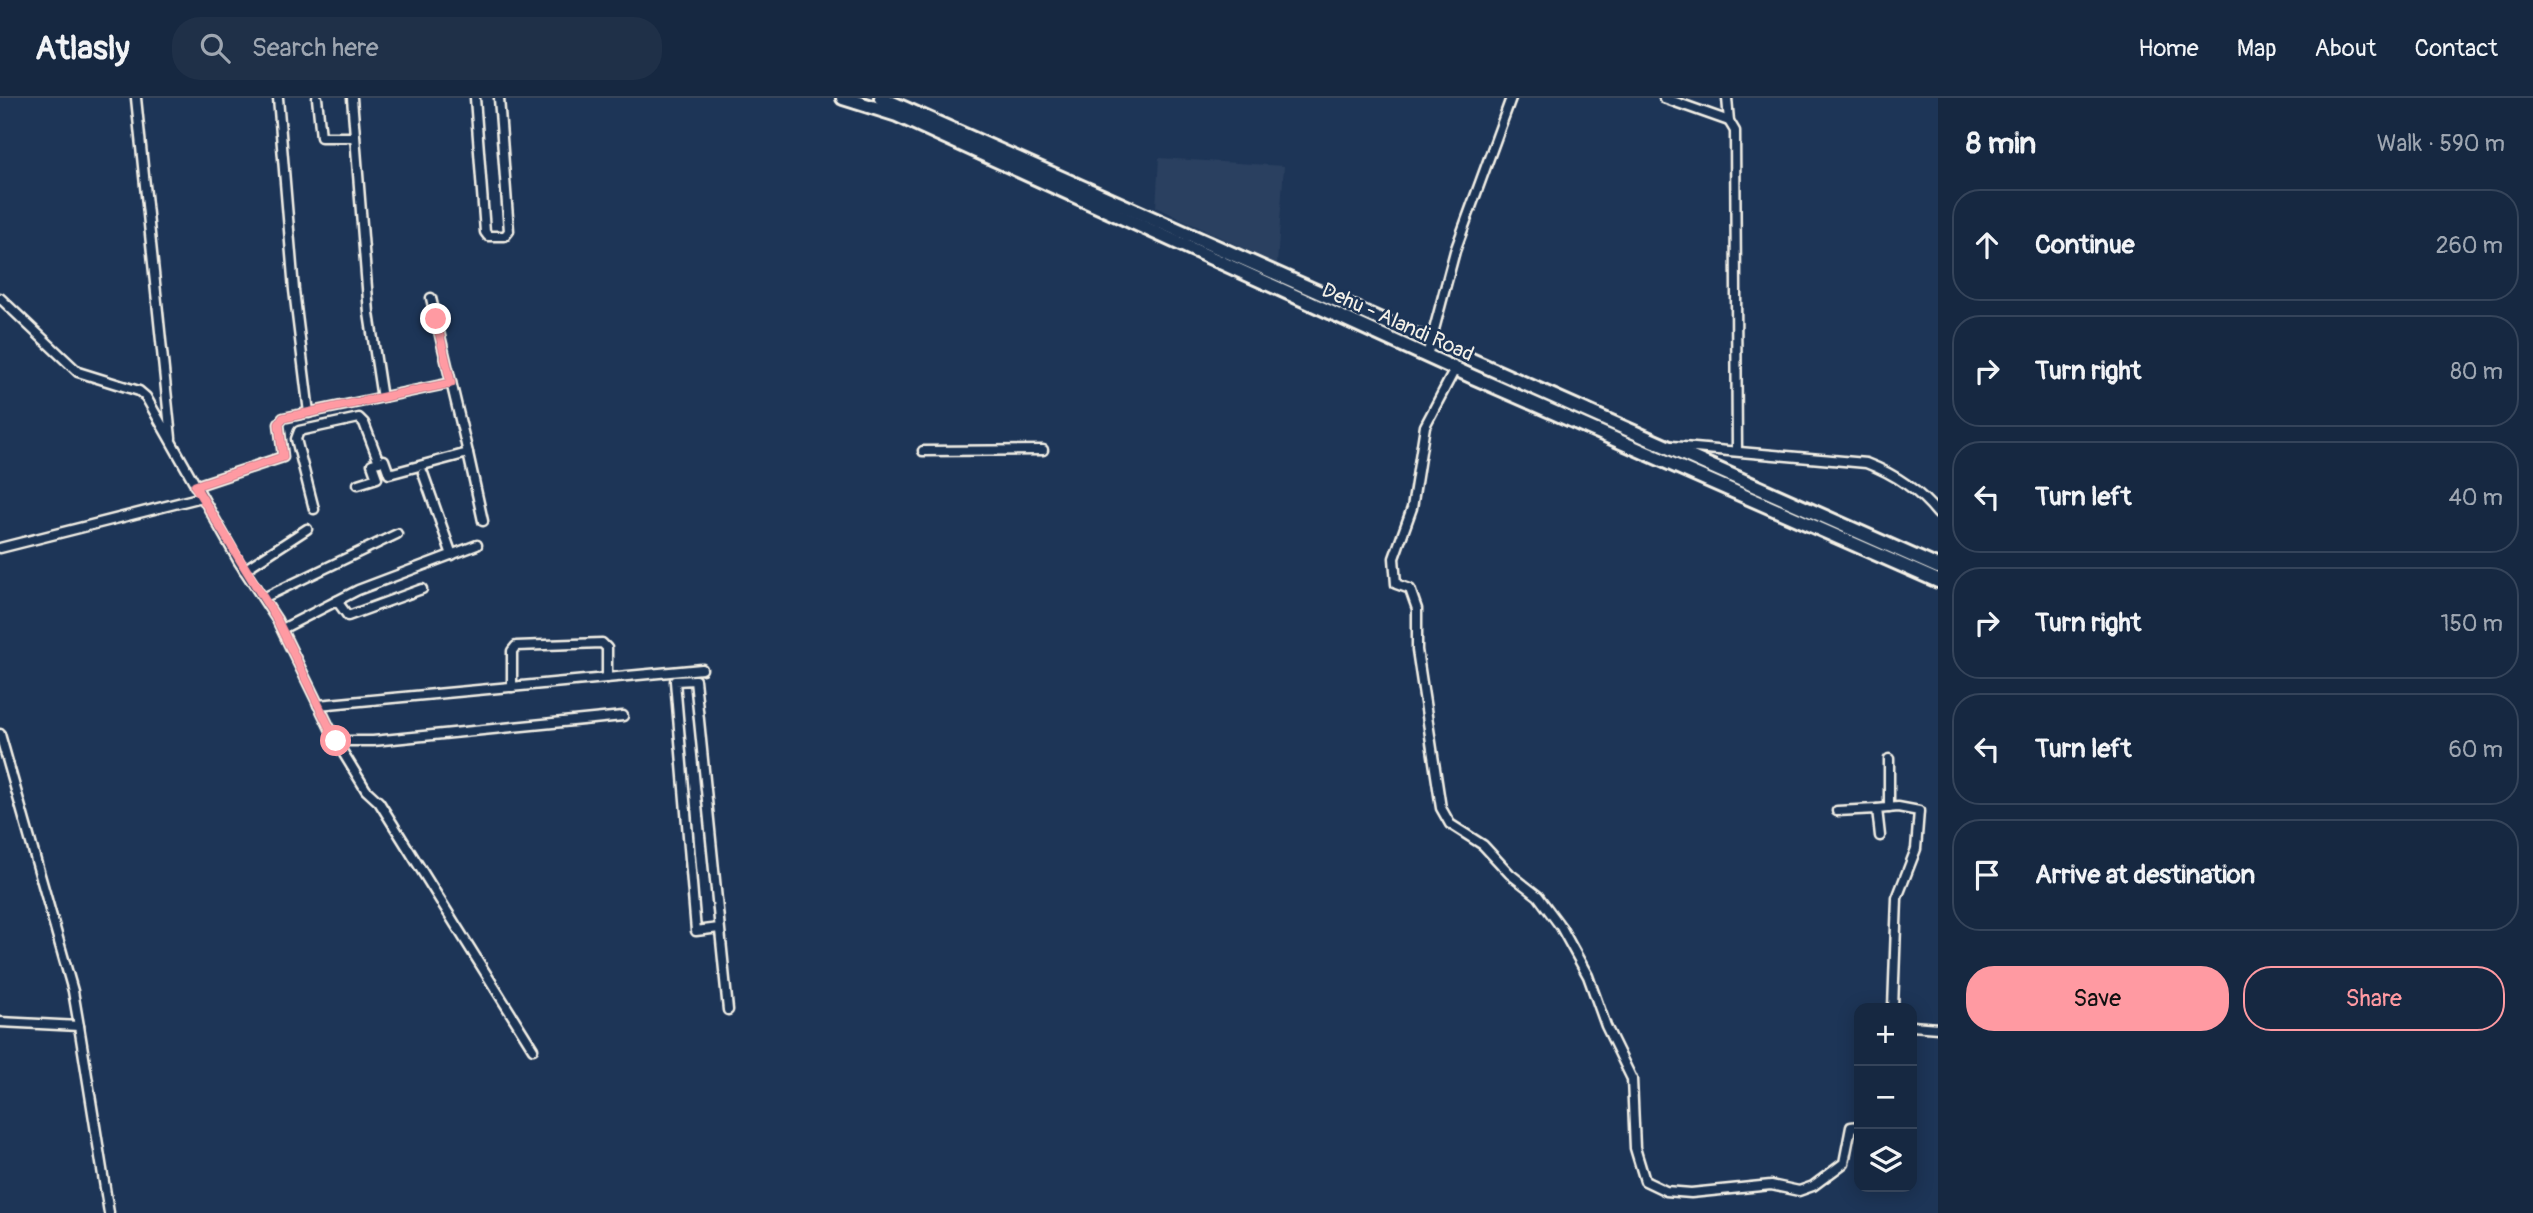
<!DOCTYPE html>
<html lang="en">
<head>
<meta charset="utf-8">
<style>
  :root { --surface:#162841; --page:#1f3048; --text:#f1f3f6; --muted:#9ea6b1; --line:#35445a; --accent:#ff9aa2 }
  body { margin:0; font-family:Pangolin,sans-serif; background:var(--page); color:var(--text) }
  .controls { position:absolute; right:21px; bottom:21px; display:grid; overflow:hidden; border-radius:14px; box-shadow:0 4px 18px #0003 }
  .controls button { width:63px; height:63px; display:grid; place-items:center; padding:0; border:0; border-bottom:2px solid var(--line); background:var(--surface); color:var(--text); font:35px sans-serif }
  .stop { position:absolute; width:21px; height:21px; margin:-16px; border:5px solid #ff9aa2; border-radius:50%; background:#fff }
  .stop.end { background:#ff9aa2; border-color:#fff; box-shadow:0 2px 7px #0008 }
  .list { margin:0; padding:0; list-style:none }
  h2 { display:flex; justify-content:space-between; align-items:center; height:91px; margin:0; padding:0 28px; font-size:30px }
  h2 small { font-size:23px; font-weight:400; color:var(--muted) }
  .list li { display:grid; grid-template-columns:46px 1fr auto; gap:21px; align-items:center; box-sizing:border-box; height:112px; margin:0 14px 14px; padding:0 14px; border:2px solid var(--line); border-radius:28px }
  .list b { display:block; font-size:26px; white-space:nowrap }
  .list em { font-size:23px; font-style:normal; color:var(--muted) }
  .actions { display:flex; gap:14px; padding:21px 28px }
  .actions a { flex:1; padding:16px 0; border:2px solid var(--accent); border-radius:28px; text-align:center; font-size:24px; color:var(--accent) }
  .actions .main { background:var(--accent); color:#111 }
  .icon { flex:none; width:38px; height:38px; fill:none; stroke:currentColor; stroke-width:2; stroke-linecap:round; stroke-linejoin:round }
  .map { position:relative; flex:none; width:1938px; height:1115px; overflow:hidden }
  header { display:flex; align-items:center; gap:42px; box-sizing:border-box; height:98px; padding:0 35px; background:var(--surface); border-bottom:2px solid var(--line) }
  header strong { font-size:33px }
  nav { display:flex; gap:38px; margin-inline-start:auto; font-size:24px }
  .search { width:490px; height:63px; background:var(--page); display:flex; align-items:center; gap:18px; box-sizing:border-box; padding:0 24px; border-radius:28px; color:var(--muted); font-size:26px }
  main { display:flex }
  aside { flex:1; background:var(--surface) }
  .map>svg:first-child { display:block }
  .built { fill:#2a4060 }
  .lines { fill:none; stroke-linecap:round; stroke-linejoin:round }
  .street-casing { stroke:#f4f1e8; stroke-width:13 }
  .primary-casing { stroke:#f4f1e8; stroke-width:18 }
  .street { stroke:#1d3557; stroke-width:8 }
  .primary { stroke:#1d3557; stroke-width:12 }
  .route { stroke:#ff9aa2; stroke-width:9 }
  .labels { text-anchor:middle; stroke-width:5; stroke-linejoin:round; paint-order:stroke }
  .street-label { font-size:21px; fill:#f4f1e8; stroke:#1d3557 }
</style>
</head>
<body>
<header>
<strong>Atlasly</strong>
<div class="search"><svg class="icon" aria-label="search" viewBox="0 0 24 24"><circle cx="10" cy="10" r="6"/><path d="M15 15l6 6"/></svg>Search here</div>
<nav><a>Home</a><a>Map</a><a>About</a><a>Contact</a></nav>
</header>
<main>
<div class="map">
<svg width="1938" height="1115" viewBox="0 0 1938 1115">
  <rect width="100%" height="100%" fill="#1d3557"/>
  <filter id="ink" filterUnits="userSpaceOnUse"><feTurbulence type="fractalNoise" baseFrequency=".0143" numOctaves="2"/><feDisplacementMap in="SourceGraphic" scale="14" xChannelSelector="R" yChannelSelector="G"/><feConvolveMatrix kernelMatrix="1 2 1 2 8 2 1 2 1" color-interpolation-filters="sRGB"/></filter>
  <g filter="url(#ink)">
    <path class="built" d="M1159 60 1284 68 1277 166 1156 109Z"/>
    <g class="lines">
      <g class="street-casing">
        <g id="street">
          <path d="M136 0 171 340"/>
          <path d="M278 0 294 192 309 315"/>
          <path d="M317 0 321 39H355"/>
          <path d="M352 0 369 215 381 294"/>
          <path d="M475 0 485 134 488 138H505L509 133 499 0"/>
          <path d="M1664 0 1729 23"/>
          <path d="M1727 0 1729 23 1735 33 1737 353"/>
          <path d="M0 200 78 274 139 293 146 299 239 464 277 522 336 643H373L623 618"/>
          <path d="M1427 258 1455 153 1511 0"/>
          <path d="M1455 271 1425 328 1412 410 1394 460 1396 486 1410 491 1417 511V552L1441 710 1450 726 1483 747 1510 776 1538 798 1561 829 1588 878 1606 928 1632 981 1635 1050 1645 1083 1666 1093 1691 1095 1771 1087 1799 1093 1813 1088 1844 1065 1851 1029 1859 1028"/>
          <path d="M1672 348 1866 365C1895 376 1918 391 1938 416"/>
          <path d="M923 353 1043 352"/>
          <path d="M468 355 483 423"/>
          <path d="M423 375 452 457"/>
          <path d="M358 386 377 380 372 366 384 362 389 376 468 355 431 200"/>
          <path d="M195 388 283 359 279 326 283 320 451 285"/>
          <path d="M314 411 296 341 299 333 359 320 364 325 379 364"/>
          <path d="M0 450 202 399"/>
          <path d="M244 472 307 431"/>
          <path d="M263 500 397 436"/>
          <path d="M337 503 348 518 422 491"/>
          <path d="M282 531 358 492 477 447"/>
          <path d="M512 589V553L516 548 602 545 607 550V580"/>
          <path d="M318 607 702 571"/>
          <path d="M0 636 73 893 79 928 0 924"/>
          <path d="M336 643 366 692 379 704 533 951"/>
          <path d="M1889 710V661"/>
          <path d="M1837 713 1877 711"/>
          <path d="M1880 738 1877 711 1898 709 1919 713 1916 751 1897 800 1893 910"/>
          <path d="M719 830 696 833 675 583 695 582 728 912"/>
          <path d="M79 928 109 1115"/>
          <path d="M1912 928 1938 930"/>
        </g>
      </g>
      <g class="primary-casing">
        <g id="primary">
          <path d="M843 0 897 17 1473 279 1938 483"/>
          <path d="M881 0 1938 469"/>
        </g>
      </g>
      <use href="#street" class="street"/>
      <use href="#primary" class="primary"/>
    </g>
  </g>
  <g class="lines" filter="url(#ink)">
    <path class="route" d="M336 643 277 522 195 388 283 359 279 326 283 320 451 285 436 221"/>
  </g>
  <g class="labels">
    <g class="street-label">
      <text transform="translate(1398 224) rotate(24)" y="7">Dehu - Alandi Road</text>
    </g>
  </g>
</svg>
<div class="controls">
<button>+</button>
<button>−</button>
<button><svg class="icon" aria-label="layers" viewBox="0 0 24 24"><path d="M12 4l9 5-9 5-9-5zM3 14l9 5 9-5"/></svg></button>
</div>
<div class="stop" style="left:336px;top:643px"></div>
<div class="stop end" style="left:436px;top:221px"></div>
</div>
<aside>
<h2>8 min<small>Walk · 590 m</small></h2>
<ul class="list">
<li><svg class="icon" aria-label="ahead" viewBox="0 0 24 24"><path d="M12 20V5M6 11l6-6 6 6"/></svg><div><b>Continue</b></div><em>260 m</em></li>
<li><svg class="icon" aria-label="right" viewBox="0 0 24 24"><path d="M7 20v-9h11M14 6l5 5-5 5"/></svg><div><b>Turn right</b></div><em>80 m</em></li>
<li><svg class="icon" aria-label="left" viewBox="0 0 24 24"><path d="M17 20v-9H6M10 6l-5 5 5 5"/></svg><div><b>Turn left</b></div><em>40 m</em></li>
<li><svg class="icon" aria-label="right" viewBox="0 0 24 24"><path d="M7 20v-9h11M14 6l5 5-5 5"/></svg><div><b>Turn right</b></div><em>150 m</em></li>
<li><svg class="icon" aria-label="left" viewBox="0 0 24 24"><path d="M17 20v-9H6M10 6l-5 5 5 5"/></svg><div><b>Turn left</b></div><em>60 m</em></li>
<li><svg class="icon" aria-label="arrive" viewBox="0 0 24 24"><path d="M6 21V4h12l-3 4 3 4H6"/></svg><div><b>Arrive at destination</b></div></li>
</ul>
<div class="actions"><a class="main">Save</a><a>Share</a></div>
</aside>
</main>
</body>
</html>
